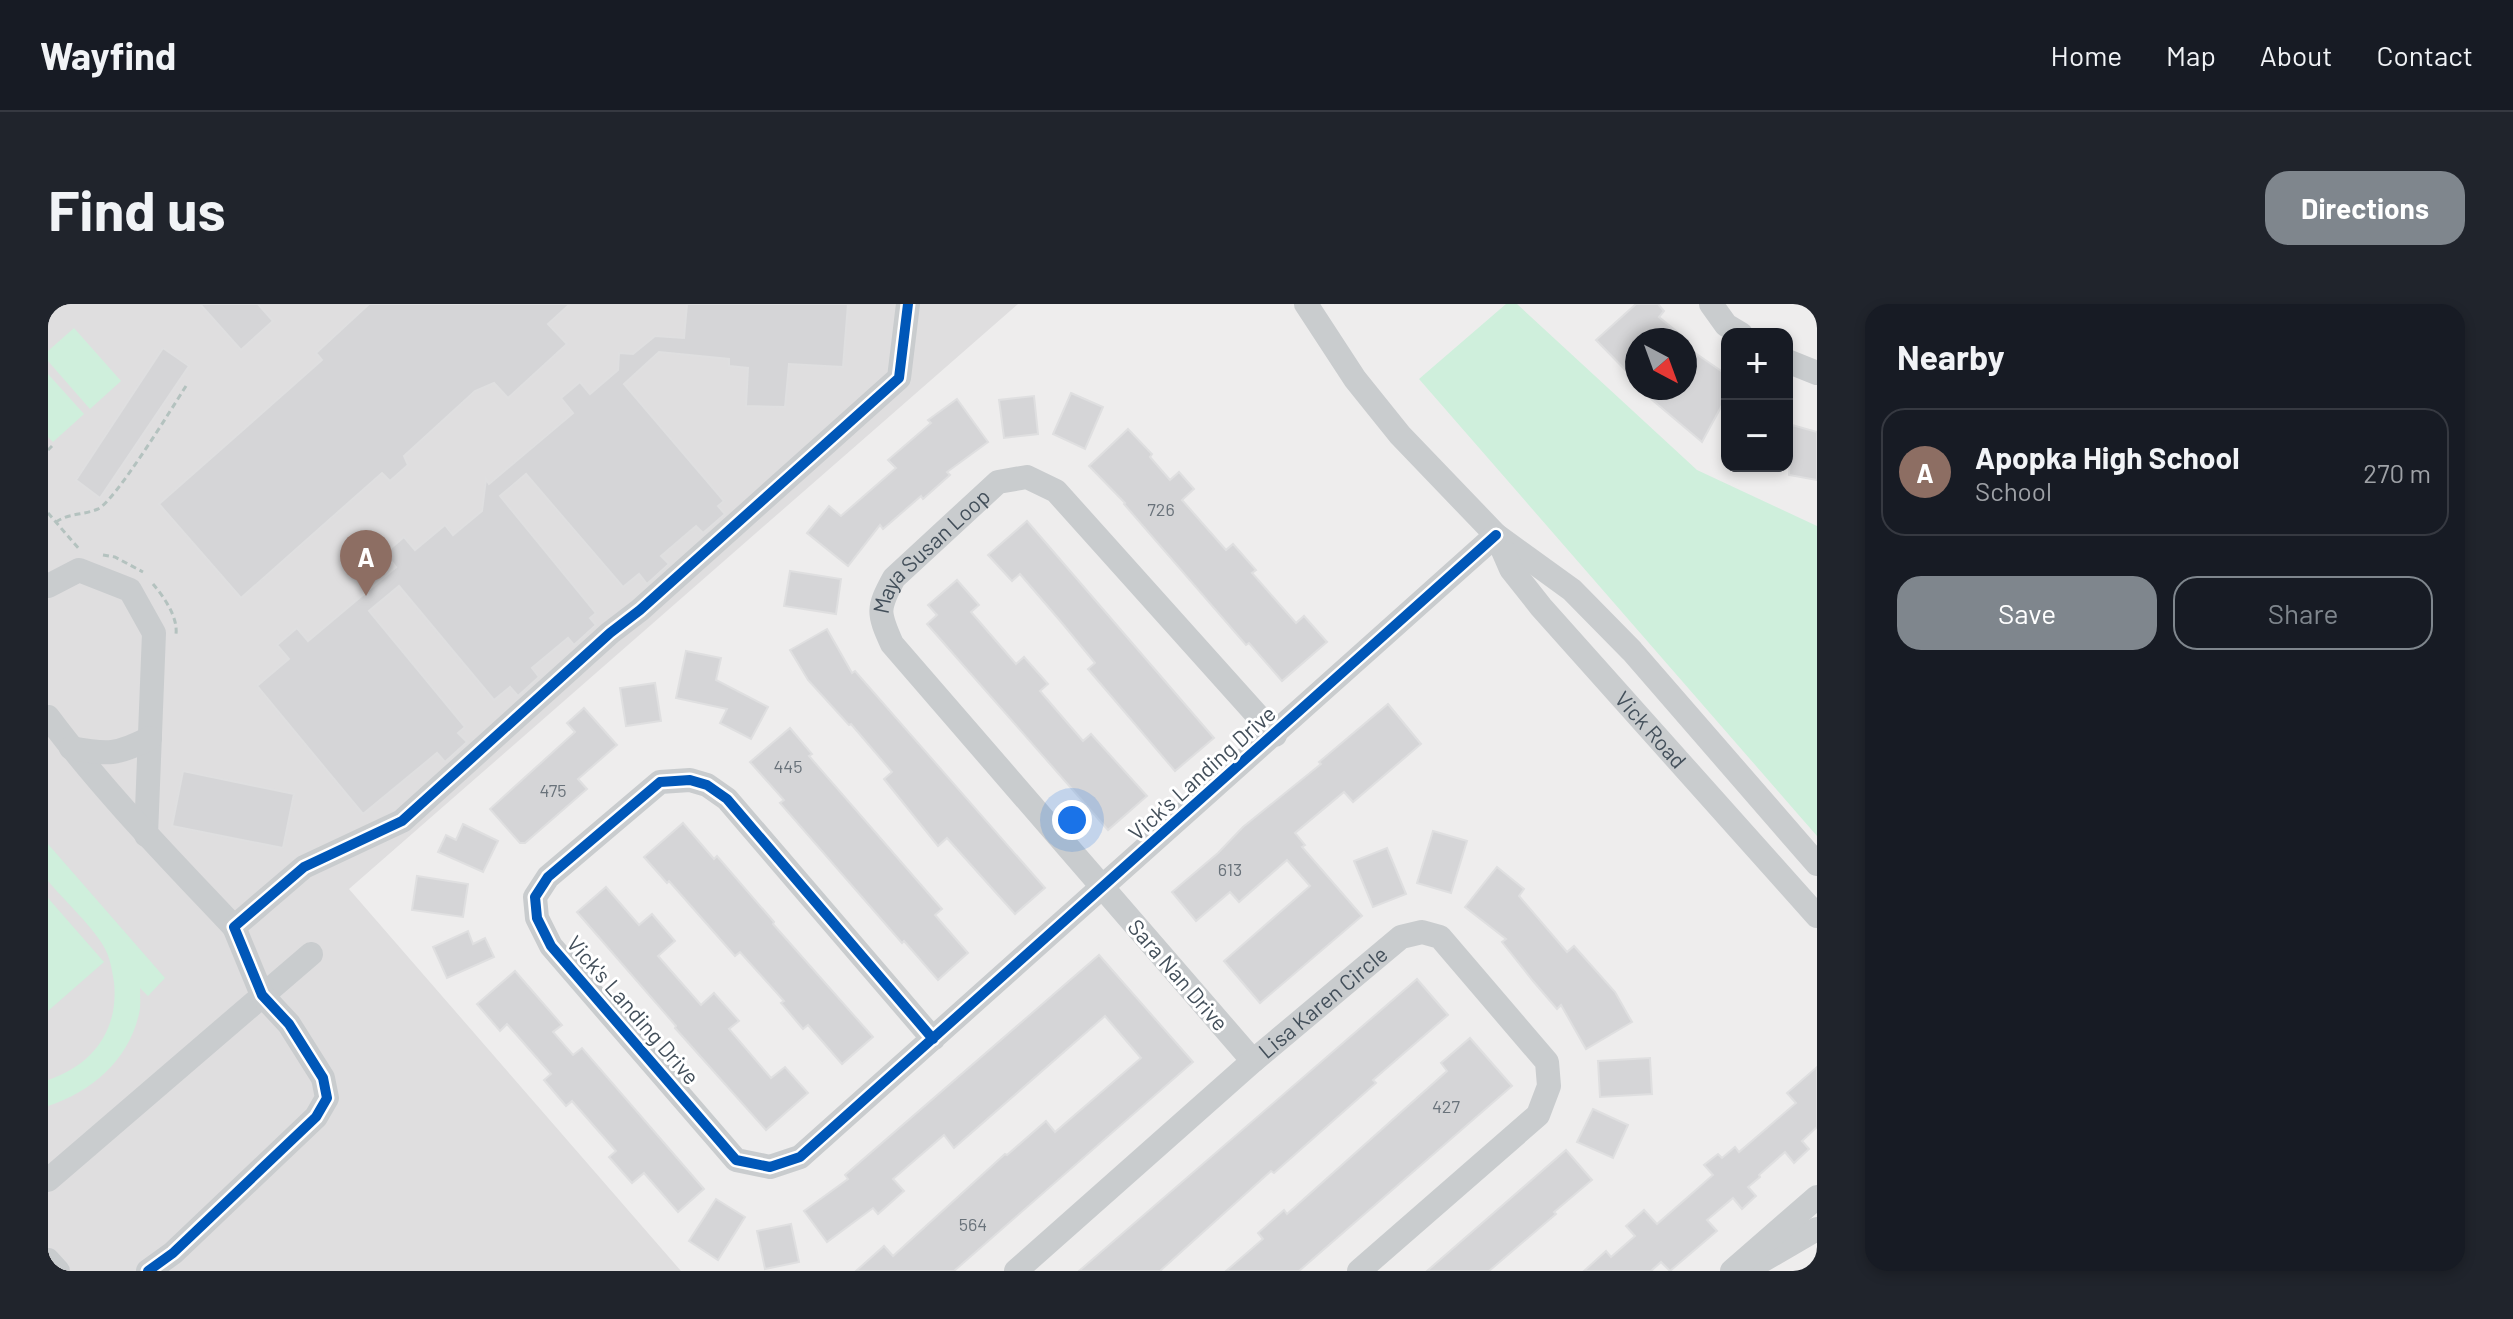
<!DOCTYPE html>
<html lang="en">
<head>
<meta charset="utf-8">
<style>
  :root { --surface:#171b24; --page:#20242c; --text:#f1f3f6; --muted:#9ea1a6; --line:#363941; --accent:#7f868d }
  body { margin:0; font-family:Barlow,sans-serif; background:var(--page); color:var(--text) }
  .controls { position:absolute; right:24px; top:24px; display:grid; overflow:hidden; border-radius:16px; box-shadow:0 4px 12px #0003 }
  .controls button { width:72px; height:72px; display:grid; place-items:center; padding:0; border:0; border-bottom:2px solid var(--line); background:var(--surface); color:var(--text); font:40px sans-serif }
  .compass { position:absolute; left:1577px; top:24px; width:72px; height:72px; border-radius:50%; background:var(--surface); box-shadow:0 4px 12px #0003; rotate:139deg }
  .you { position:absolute; left:1024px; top:516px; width:28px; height:28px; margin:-20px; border:6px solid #fff; border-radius:50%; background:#1a73e8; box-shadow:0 0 0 12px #1a73e833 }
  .badge { display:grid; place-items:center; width:52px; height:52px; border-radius:50%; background:var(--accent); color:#fff; font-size:26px; font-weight:700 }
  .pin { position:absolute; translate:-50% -66px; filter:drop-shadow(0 2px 4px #0008) }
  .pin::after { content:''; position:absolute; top:42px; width:28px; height:24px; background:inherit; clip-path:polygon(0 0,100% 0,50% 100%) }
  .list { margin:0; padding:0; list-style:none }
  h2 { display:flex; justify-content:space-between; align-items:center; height:104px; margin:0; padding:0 32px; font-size:34px }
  h2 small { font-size:26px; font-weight:400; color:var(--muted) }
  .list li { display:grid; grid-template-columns:52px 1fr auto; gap:24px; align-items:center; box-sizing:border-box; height:128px; margin:0 16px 16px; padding:0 16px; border:2px solid var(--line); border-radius:24px }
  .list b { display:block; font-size:30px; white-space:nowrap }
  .list p { margin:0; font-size:26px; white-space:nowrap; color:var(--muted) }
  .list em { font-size:26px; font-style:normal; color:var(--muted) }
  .actions { display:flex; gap:16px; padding:24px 32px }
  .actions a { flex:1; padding:18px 0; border:2px solid var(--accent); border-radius:24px; text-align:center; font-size:28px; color:var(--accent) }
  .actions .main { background:var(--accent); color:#fff }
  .map { position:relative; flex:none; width:1769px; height:967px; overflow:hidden; border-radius:24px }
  header { display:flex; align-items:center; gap:48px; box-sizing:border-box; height:112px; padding:0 40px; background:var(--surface); border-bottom:2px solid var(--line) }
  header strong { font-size:38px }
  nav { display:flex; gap:44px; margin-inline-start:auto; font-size:28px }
  .intro { display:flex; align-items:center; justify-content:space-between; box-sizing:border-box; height:192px; padding:0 48px }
  h1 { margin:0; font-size:56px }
  .button { padding:20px 36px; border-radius:24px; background:var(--accent); color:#fff; font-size:28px; font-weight:700 }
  main { display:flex; gap:48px; padding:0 48px }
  aside { flex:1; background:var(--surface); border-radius:24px; box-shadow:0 4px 12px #0003 }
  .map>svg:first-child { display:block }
  .education { fill:#dfdedf }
  .green { fill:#cfefdc }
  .building { fill:#d5d5d7; stroke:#dfdfe0; stroke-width:2 }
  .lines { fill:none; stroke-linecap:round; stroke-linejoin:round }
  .path { stroke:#b4c2bf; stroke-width:3; stroke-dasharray:6 4; stroke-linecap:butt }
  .minor { stroke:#c9ccce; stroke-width:24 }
  .cycleway-casing { stroke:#fff; stroke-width:15 }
  .cycleway { stroke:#0057b8; stroke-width:10 }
  .labels { text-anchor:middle; stroke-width:6; stroke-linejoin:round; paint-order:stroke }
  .number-label { font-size:18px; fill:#69727a }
  .street-label { font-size:22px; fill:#434f5a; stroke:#fff }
</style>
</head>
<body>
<header>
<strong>Wayfind</strong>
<nav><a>Home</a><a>Map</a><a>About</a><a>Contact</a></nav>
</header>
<div class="intro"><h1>Find us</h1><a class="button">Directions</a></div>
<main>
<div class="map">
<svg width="1769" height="967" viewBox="0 0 1769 967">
  <rect width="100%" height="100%" fill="#eeeded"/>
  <path class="education" d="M0 0H970L301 585 633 967H0Z"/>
  <g class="green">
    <path d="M1458 0H1469L1649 166 1769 222V532L1371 75Z"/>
    <path d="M26 24 73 77 42 105 0 57V47Z"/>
    <path d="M0 70 36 110 5 138 0 133Z"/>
    <path d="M0 540 117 674 100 692 92 684C92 692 93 702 91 710 80 757 43 788 0 802V776C45 761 71 726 66 678 64 666 62 653 56 643 46 624 15 595 0 577Z"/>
    <path d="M0 594 56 658 0 707Z"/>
  </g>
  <g class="building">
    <path d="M152 0H210L225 17 193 46Z"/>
    <path d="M321 0H522L500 20 519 40 460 94 446 79 427 87 356 152 360 161 342 177 334 169 193 294 111 200 274 56 268 49Z"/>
    <path d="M639 0H800L795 63 741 60 737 103 698 102 700 64 681 62V55L611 48 576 80 676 197 670 202 677 210 655 229 648 222 613 252 621 260 599 280 591 270 575 283 478 170 452 192 548 309 542 314 548 321 526 341 520 334 484 364 491 373 470 392 462 383 446 396 351 282 321 307 417 423 410 429 419 438 397 458 389 449 315 510 209 382 241 355 229 341 249 324 260 337 348 263 337 249 356 233 367 246 397 221 405 231 434 207 438 175 441 180 525 109 513 94 532 78 542 90 570 66 571 49 585 50 607 32 636 34Z"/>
    <path d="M1588 0H1610L1616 7 1611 13 1639 36H1589V78L1548 36Z"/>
    <path d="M1637 42 1679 71V92L1654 138 1590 84H1637Z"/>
    <path d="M115 44 141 62 52 194 28 176Z"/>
    <path d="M1023 89 1055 103 1037 145 1005 130Z"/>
    <path d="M986 92 990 130 956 134 951 96Z"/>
    <path d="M909 95 940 138 899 168 902 171 875 195 873 192 835 225 832 221 800 262 759 229 781 202 793 212 848 164 840 156 883 119 880 116Z"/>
    <path d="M1744 121 1769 128V176L1741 171Z"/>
    <path d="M1080 125 1104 150 1102 153 1122 176 1131 168 1146 185 1134 196 1178 246 1185 240 1208 266 1204 269 1248 319 1256 312 1279 338 1234 377 1201 339 1198 341 1076 200 1077 199 1041 162Z"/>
    <path d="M979 217 1166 434 1127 467 1040 365 1047 359 1014 319 972 270 964 277 940 251Z"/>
    <path d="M742 267 793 275 788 310 736 302Z"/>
    <path d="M909 276 931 301 923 308 968 360 976 353 1000 380 992 387 1035 437 1043 430 1099 492 1060 526 879 320 889 311 880 301Z"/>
    <path d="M779 325 804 369 807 367 997 584 967 610 899 534 890 542 836 475 844 468 803 420 801 421 760 376 742 346Z"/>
    <path d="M638 347 673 354 668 376 720 403 703 435 672 419 679 405 628 394Z"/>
    <path d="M607 379 613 417 578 422 572 384Z"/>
    <path d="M1340 400 1373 440 1305 498 1296 488 1247 529 1257 541 1254 543 1314 612 1212 699 1176 657 1262 582 1239 556 1191 598 1182 588 1148 617 1124 588 1170 549 1195 523 1273 460 1271 458Z"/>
    <path d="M536 404 569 441 530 475 539 485 477 539H472L442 505 527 428 519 419Z"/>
    <path d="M742 424 764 450 761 452 894 605 887 611 920 649 890 676 856 637 854 639 732 499 736 496 702 458Z"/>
    <path d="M135 467 246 490 235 544 124 522Z"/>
    <path d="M635 519 666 555 669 552 726 618 725 620 825 733 794 760 760 721 755 725 733 699 736 697 692 648 687 652 621 577 619 579 596 553Z"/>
    <path d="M415 520 450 537 435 568 390 548 398 531 408 536Z"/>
    <path d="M1385 527 1419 537 1403 589 1369 579Z"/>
    <path d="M1339 544 1358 590 1325 603 1306 557Z"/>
    <path d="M1449 563 1476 585 1471 592 1519 648 1526 642 1567 688 1584 718 1538 745 1513 701 1509 705 1485 677 1454 638 1458 635 1417 603Z"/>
    <path d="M369 572 420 580 415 613 364 606Z"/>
    <path d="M558 583 591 621 604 610 627 637 610 652 653 701 666 689 691 717 681 725 723 774 737 763 760 789 718 826 627 724 628 722 529 608Z"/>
    <path d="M420 627 425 640 437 634 446 653 399 674 385 643Z"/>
    <path d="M1051 651 1145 758 906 967H808L836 942 845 952 957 850 959 851 998 817 1007 828 1093 754 1057 712 906 844 896 831 845 875 856 887 830 910 825 904 779 938 756 907 800 875 797 871Z"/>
    <path d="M467 667 514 721 505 728 525 751 534 744 656 885 630 908 596 869 584 879 561 853 568 847 524 797 518 802 496 776 503 770 459 720 452 727 429 700Z"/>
    <path d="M1369 675 1400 711 1325 776 1328 779 1226 869 1223 867 1112 967H1031Z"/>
    <path d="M1422 734 1464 782 1251 967H1178L1215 935 1210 929 1236 906 1239 910 1399 767 1393 759Z"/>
    <path d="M1602 754 1604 790 1552 793 1550 757Z"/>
    <path d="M1769 763V823L1754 837 1761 845 1746 859 1737 848 1711 871 1712 873 1700 883 1708 892 1694 905 1685 894 1659 916 1669 927 1622 967 1613 958 1603 967H1536L1558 947 1563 953 1587 932 1578 922 1596 906 1609 920 1665 871 1656 861 1670 850 1674 854 1687 843 1691 848 1748 799 1739 789Z"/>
    <path d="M1545 805 1580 821 1565 854 1529 838Z"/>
    <path d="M1518 846 1544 876 1506 908 1508 910 1441 967H1379Z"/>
    <path d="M668 895 697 913 670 956 641 937Z"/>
    <path d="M743 920 751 958 717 965 709 927Z"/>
  </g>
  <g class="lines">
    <g class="path">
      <path d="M0 146 4 142"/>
      <path d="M0 209 32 246"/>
      <path d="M8 218C21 209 36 211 50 205 67 197 124 104 138 82"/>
      <path d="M55 251 67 253 95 268"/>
      <path d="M105 280C116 293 130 313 128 330"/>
    </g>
    <g class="minor">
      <path d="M1258 0 1307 75 1352 131 1448 231 1524 286 1584 347 1769 560"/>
      <path d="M1663 0 1678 21 1693 30"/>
      <path d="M1739 57 1769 69"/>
      <path id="s1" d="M1449 233 1463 265 1493 303 1769 612"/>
      <path d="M0 282 31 266 82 286 106 329 98 531"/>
      <path d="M0 413C56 488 122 555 186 623"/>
      <path d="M23 444C60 451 69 451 102 434"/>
      <path d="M885 735 679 495 659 481 642 476 612 478 500 573 487 593 489 614 503 642 688 856 722 863 752 853 1448 231"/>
      <path id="s2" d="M1205 757 844 340C830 309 829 305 846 274L950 178 979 173 1008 187 1227 431"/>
      <path d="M0 876 263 650"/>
      <path d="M0 956 10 967"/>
      <path d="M1705 962 1769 925"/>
      <path d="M100 967 125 949 268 813 279 794 275 774 241 720 214 691 186 623 256 563 354 517 562 329 592 306 851 74 860 0"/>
      <path id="s3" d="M968 967 1205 757 1353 633 1374 628 1392 633 1499 758 1501 782 1490 811 1311 967"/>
      <path d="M1684 967 1769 893"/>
    </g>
    <g class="cycleway-casing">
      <g id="cycleway">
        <path d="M885 735 679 495 659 481 642 476 612 478 500 573 487 593 489 614 503 642 688 856 722 863 752 853 1448 231"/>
        <path d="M100 967 125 949 268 813 279 794 275 774 241 720 214 691 186 623 256 563 354 517 562 329 592 306 851 74 860 0"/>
      </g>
    </g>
    <use href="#cycleway" class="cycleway"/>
  </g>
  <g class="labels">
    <g class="number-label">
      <text x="1113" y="212">726</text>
      <text x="740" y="469">445</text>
      <text x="505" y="493">475</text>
      <text x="1182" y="572">613</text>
      <text x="1398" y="809">427</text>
      <text x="925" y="927">564</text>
    </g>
    <g class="street-label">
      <text dy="8" stroke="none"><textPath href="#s2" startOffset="666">Maya Susan Loop</textPath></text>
      <text dy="8" stroke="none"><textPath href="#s1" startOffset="248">Vick Road</textPath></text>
      <text transform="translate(1154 469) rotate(-42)" y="8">Vick's Landing Drive</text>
      <text transform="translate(1130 671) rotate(49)" y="8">Sara Nan Drive</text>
      <text dy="8" stroke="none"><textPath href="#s3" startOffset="408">Lisa Karen Circle</textPath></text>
      <text transform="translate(585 706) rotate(49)" y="8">Vick's Landing Drive</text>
    </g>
  </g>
</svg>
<div class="controls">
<button>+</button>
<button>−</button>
</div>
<svg class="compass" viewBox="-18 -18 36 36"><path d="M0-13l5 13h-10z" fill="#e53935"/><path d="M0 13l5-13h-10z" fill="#9ea1a6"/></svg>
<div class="you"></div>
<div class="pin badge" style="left:318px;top:292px;background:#8d6e63">A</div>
</div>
<aside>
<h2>Nearby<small></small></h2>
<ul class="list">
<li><span class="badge" style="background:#8d6e63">A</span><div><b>Apopka High School</b><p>School</p></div><em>270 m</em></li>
</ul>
<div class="actions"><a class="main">Save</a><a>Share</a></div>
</aside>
</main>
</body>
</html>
